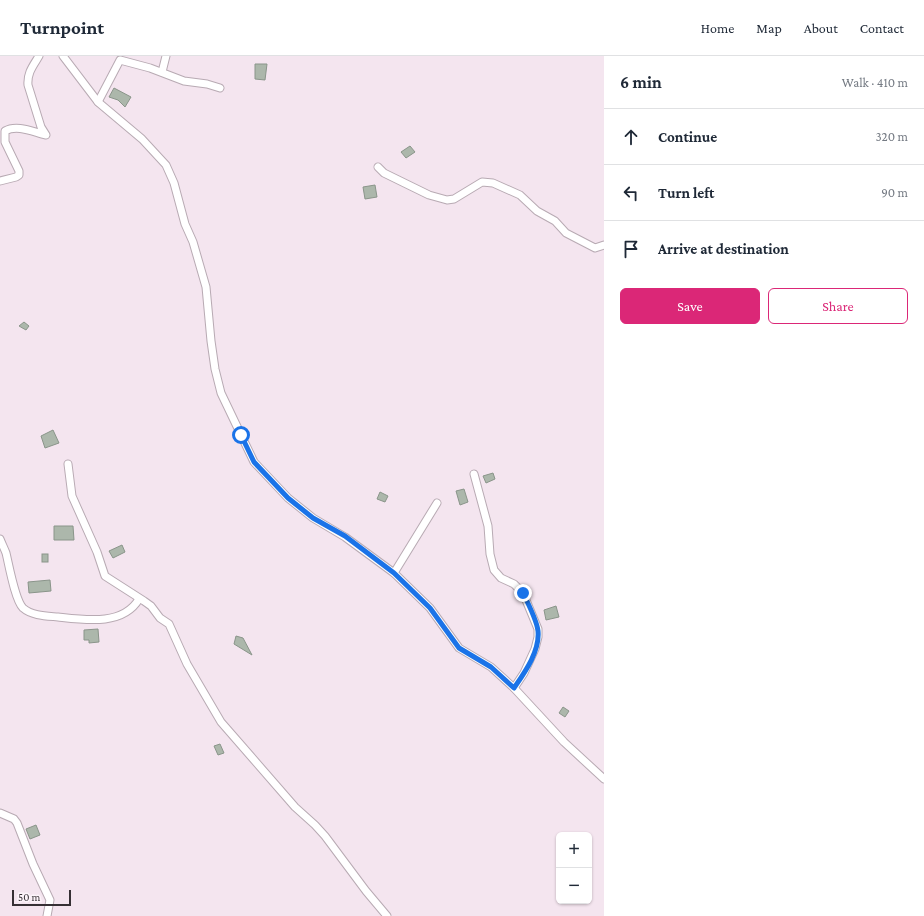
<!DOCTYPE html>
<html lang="en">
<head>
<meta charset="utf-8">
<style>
  :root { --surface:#fff; --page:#f6f6f7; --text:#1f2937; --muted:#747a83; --line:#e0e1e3; --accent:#db2777 }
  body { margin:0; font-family:"Crimson Pro",serif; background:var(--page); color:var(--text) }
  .controls { position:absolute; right:12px; bottom:12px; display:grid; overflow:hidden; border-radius:6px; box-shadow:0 1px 3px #0004 }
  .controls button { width:36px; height:36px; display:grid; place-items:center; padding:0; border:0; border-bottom:1px solid var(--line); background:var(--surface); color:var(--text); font:20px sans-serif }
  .scale { position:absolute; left:12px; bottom:10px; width:59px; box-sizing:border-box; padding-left:4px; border:2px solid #363034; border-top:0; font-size:11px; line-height:14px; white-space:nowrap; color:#363034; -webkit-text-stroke:3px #fdf4fa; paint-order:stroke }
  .stop { position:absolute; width:12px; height:12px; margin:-9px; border:3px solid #1a73e8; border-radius:50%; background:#fff }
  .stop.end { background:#1a73e8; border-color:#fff; box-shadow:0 1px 4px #0008 }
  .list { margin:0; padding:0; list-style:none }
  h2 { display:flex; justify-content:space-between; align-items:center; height:52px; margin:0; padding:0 16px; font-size:17px }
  h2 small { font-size:13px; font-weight:400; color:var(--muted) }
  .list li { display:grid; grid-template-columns:26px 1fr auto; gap:12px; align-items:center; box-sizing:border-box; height:56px; padding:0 16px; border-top:1px solid var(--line) }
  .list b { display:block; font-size:15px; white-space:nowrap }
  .list em { font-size:13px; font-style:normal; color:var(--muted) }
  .actions { display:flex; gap:8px; padding:12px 16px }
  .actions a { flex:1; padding:9px 0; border:1px solid var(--accent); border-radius:6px; text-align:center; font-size:14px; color:var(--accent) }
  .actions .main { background:var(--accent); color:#fff }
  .icon { flex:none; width:22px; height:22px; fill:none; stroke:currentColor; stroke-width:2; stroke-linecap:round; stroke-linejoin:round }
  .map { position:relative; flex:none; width:604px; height:860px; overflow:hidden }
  header { display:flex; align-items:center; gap:24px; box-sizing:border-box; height:56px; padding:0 20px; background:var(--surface); border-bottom:1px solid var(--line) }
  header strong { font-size:19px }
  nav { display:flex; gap:22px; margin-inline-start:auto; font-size:14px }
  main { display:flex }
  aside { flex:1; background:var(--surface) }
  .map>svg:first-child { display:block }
  .building { fill:#acb7ab; stroke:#8a958a }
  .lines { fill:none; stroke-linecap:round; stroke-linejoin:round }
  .street-casing { stroke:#b8aab3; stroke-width:9 }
  .street { stroke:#fff; stroke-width:7 }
  .route { stroke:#1a73e8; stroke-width:5 }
</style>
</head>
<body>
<header>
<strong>Turnpoint</strong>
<nav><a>Home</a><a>Map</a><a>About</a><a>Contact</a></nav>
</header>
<main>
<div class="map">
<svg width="604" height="860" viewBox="0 0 604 860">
  <rect width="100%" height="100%" fill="#f4e5ef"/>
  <g class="building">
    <path d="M255 8H267L265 24 255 23Z"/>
    <path d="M114 32 131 41 125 51 118 44 109 41Z"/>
    <path d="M410 90 415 96 406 102 401 96Z"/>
    <path d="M375 129 377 141 365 143 363 131Z"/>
    <path d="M24 266 29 270 26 274 19 270Z"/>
    <path d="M53 374 59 387 45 392 41 380Z"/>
    <path d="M493 417 495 423 486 427 483 420Z"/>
    <path d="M464 433 468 446 460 449 456 435Z"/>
    <path d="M380 436 388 440 385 446 377 443Z"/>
    <path d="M54 470H73L74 484H54Z"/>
    <path d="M122 489 125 496 113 502 109 495Z"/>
    <rect x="42" y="498" width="6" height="8"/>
    <path d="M50 524 51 535 29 537 28 526Z"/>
    <path d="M556 550 559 561 546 564 544 554Z"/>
    <path d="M98 573 99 586 89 587V584H84V574Z"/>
    <path d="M236 580 243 582 252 599 234 588Z"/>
    <path d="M563 651 569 655 565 661 559 657Z"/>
    <path d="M220 688 224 697 218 699 214 690Z"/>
    <path d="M36 769 40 779 30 783 26 773Z"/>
  </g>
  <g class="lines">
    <g class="street-casing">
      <g id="street">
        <path d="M63 0 98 46 142 83 166 109 174 127 185 168 193 186 206 231 211 285 215 313 221 337 254 406 288 442 313 462 345 481 394 517 430 552 459 592 491 611 514 632 564 686 604 723"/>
        <path d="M162 16 166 0"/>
        <path d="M98 46 120 4 150 12 184 25 207 28 220 32"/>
        <path d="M378 111 384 117 429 139 447 144 454 143 482 126 493 127 520 139 537 155 555 165 566 177 595 192 604 189"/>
        <path d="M0 125 16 121 19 119V115L5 86V75C17 68 33 76 46 79L41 71 28 29C27 17 33 10 39 0"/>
        <path d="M68 408 72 440 97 496 105 520 144 545 151 550 160 562 169 568 187 608 221 666 295 751 315 769 325 780 366 835 387 860"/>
        <path d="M474 418 488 470 490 498 494 514 501 522 514 528 523 537 538 573V581L535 593 524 617 514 632"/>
        <path d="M0 483C2 488 4 492 6 497 9 509 15 544 23 552 32 560 47 560 58 561 85 564 123 570 139 543"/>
        <path d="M394 517 437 447"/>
        <path d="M0 757 14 763 17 767 33 808 50 844 47 860"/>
      </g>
    </g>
    <use href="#street" class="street"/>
  </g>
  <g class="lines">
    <path class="route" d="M241 379 254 406 288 442 313 462 345 480 394 517 430 552 459 592 491 611 514 632C525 616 540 595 538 575 537 565 528 547 523 537"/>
  </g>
</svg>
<div class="controls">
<button>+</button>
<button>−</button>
</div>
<div class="scale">50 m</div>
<div class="stop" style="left:241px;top:379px"></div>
<div class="stop end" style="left:523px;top:537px"></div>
</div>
<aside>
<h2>6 min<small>Walk · 410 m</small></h2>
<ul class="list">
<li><svg class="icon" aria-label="ahead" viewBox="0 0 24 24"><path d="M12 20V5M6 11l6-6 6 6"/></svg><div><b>Continue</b></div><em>320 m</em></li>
<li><svg class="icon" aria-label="left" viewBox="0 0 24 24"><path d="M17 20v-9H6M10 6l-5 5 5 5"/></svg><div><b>Turn left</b></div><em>90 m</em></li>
<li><svg class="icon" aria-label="arrive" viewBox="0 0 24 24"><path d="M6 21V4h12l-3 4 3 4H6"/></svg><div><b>Arrive at destination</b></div></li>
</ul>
<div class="actions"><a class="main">Save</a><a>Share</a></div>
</aside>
</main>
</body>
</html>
